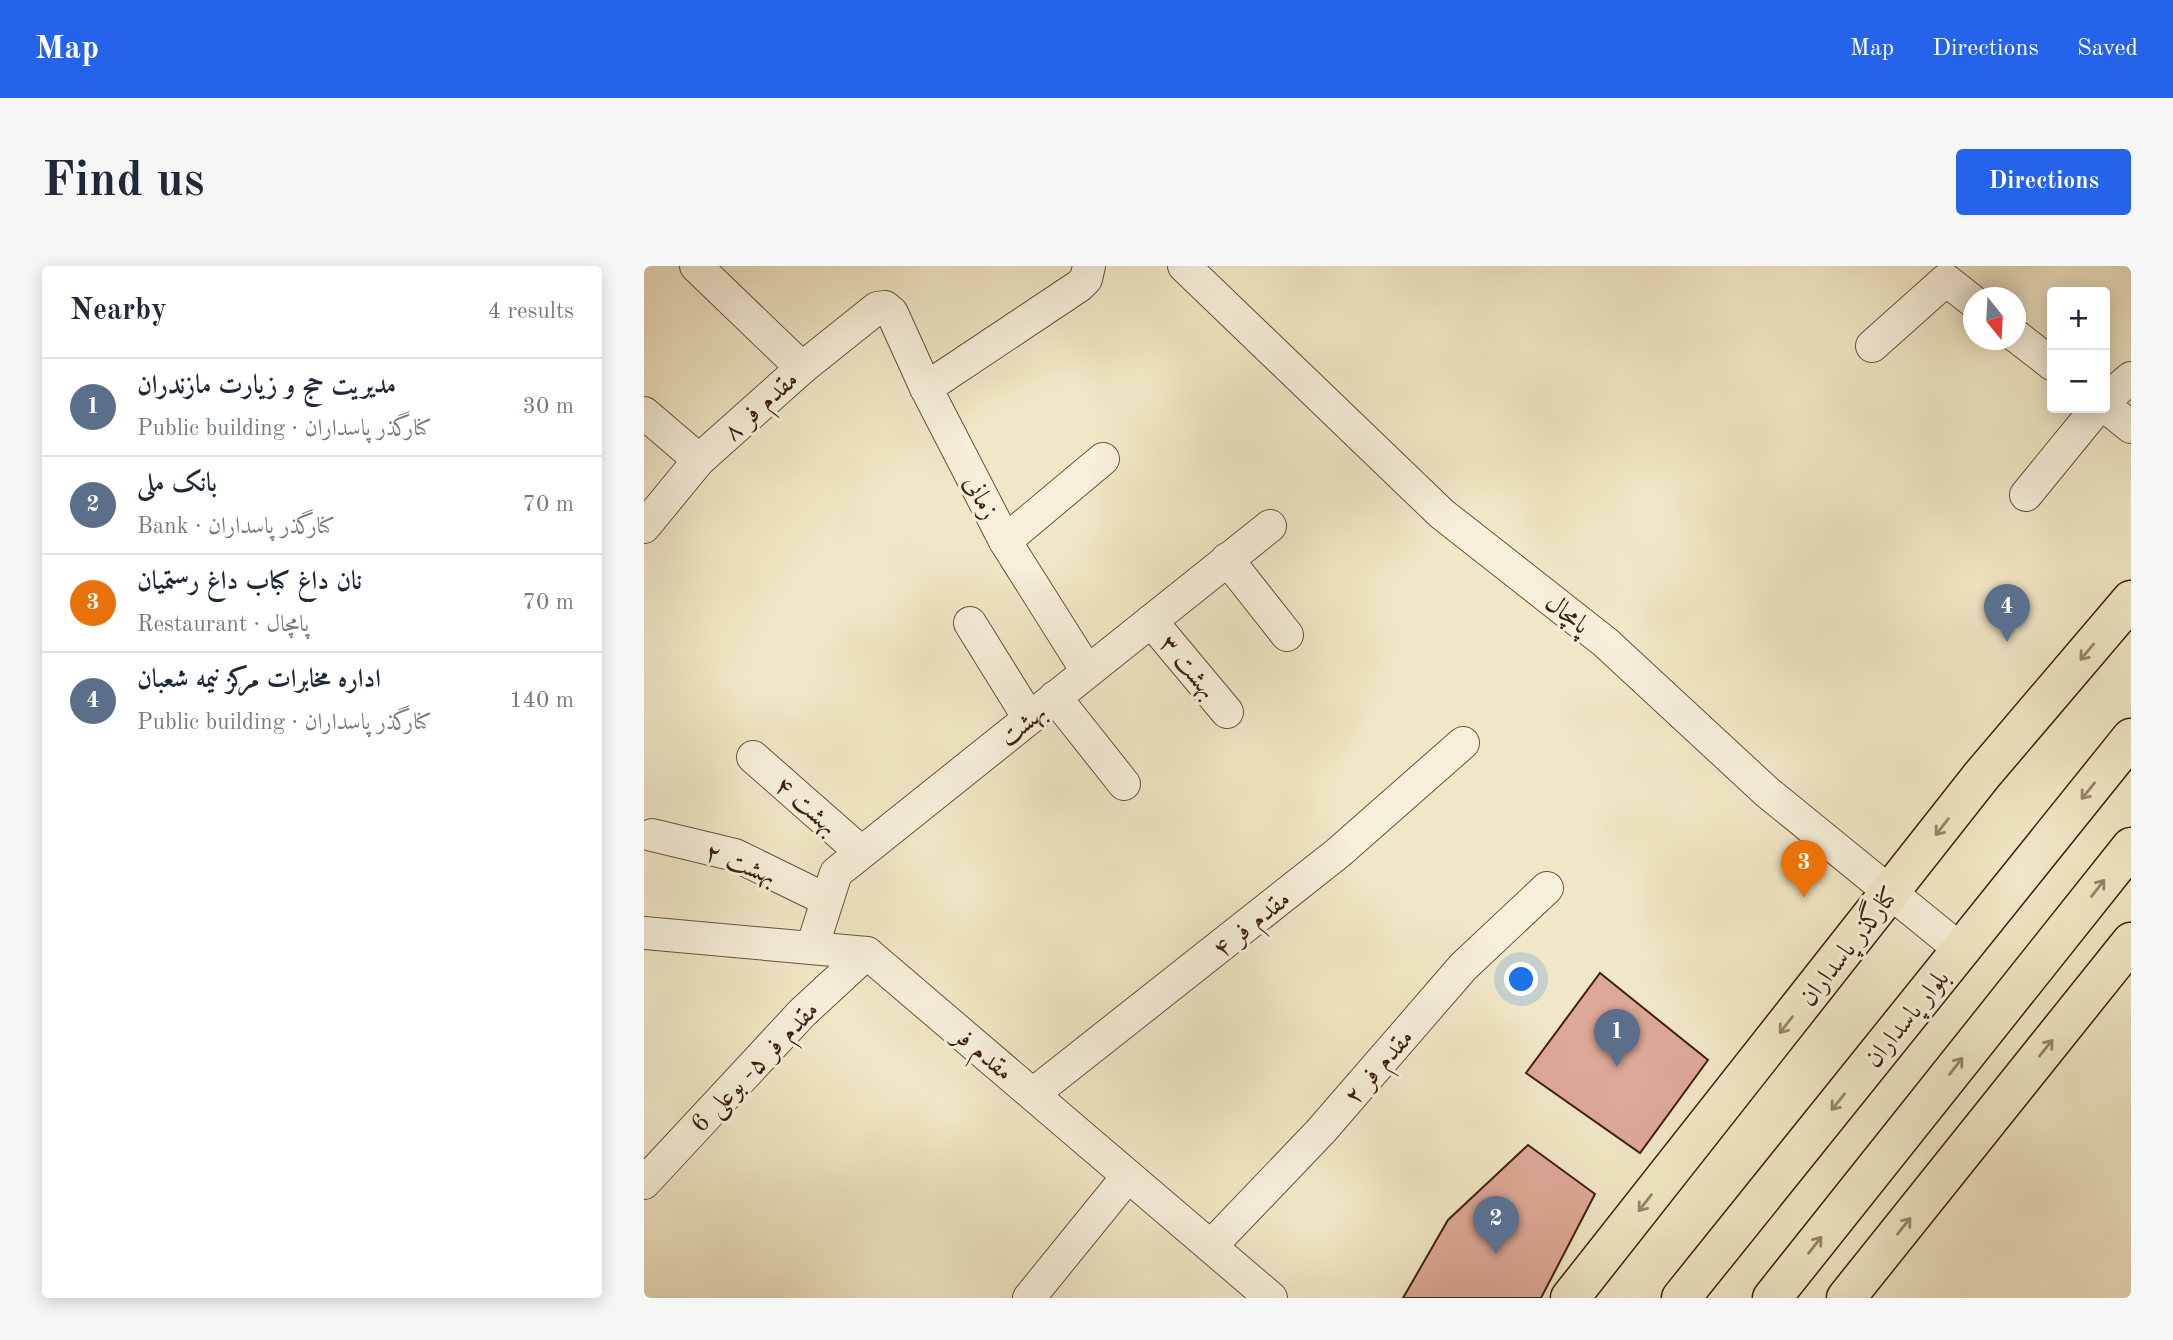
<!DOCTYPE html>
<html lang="en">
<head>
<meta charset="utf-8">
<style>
  :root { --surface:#fff; --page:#f6f6f7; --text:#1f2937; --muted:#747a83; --line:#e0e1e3; --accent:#2563eb }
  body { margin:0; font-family:"Old Standard TT",Amiri,serif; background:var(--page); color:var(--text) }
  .controls { position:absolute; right:21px; top:21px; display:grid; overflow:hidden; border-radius:7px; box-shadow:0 4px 18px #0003 }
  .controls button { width:63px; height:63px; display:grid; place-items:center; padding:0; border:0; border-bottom:2px solid var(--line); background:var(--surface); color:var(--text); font:35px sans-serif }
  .compass { position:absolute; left:1319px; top:21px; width:63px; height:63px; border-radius:50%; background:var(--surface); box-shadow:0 4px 18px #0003; rotate:162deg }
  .you { position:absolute; left:878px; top:714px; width:24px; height:24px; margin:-18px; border:5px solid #fff; border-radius:50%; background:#1a73e8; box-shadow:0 0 0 10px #1a73e833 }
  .badge { display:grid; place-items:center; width:46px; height:46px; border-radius:50%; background:var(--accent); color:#fff; font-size:23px; font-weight:700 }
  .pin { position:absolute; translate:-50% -58px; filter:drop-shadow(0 2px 4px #0008) }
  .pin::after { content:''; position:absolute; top:37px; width:24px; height:21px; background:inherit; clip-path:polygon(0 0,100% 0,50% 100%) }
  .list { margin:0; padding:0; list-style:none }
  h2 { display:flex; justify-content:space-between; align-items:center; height:91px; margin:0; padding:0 28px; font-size:30px }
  h2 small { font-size:23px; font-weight:400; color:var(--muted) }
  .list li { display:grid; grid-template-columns:46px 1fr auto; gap:21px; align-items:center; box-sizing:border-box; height:98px; padding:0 28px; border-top:2px solid var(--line) }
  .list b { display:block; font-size:26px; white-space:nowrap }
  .list p { margin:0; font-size:23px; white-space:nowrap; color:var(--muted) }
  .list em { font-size:23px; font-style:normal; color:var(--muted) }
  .map { position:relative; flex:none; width:1487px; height:1032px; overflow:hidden; border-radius:7px }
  header { display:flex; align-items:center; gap:42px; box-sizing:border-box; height:98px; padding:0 35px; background:var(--accent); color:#fff }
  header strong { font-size:33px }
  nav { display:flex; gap:38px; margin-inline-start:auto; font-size:24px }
  .intro { display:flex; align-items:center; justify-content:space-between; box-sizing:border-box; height:168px; padding:0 42px }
  h1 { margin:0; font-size:49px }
  .button { padding:18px 32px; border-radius:7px; background:var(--accent); color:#fff; font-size:24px; font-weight:700 }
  main { display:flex; gap:42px; padding:0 42px }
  aside { flex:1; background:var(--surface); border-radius:7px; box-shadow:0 4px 18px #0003 }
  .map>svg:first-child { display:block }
  .building { fill:#dea897; stroke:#401f0e; stroke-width:2 }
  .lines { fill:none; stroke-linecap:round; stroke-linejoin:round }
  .street-casing { stroke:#6c513c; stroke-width:34 }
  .primary-casing { stroke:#401f0e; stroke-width:41 }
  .highway-casing { stroke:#401f0e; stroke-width:41 }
  .street { stroke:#f6efda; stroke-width:32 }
  .primary { stroke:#f1e7c6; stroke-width:38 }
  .highway { stroke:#f1e7c6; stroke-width:38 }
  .oneway { stroke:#98836a }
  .labels { text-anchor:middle; stroke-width:6; stroke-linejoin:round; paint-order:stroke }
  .street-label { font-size:26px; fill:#401f0e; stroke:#f6efda }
</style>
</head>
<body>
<header>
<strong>Map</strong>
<nav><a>Map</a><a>Directions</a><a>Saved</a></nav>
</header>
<div class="intro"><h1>Find us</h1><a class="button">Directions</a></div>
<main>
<aside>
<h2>Nearby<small>4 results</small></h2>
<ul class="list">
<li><span class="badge" style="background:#5c6f8a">1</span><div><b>مدیریت حج و زیارت مازندران</b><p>Public building · کنارگذر پاسداران</p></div><em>30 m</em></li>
<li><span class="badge" style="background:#5c6f8a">2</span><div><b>بانک ملی</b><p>Bank · کنارگذر پاسداران</p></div><em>70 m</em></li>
<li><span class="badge" style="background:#e8710a">3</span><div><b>نان داغ کباب داغ رستمیان</b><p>Restaurant · پامچال</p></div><em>70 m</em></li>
<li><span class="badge" style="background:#5c6f8a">4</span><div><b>اداره مخابرات مرکز نیمه شعبان</b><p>Public building · کنارگذر پاسداران</p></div><em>140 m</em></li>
</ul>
</aside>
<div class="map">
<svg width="1487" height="1032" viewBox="0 0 1487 1032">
  <rect width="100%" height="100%" fill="#f1e7c6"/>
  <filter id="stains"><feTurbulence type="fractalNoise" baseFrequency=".00286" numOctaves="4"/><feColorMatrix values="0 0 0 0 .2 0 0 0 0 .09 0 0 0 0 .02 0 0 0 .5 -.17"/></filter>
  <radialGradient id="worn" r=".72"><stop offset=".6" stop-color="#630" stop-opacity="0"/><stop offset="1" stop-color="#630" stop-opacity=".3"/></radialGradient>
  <g class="building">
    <path d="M956 707 1064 794 996 887 882 807Z"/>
    <path d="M884 879 951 928 897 1032H759L804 954Z"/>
  </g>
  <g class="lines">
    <g class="street-casing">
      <g id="street">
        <path d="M52 0 158 102"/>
        <path d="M540 0 798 248 961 376 1123 526 1317 684"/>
        <path d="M1372 70 1408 98"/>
        <path d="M1228 80 1302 14 1330 36"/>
        <path d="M282 122 435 20 442 13 445 0"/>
        <path d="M1461 134 1487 112"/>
        <path d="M1461 140 1487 161"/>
        <path d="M0 147 55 194"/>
        <path d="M1382 229 1453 142"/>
        <path d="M0 261 55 194 158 102 233 42 241 41 248 47 282 122 361 275 443 405"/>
        <path d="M361 275 459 193"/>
        <path d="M583 293 643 369"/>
        <path d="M507 355 583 446"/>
        <path d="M326 357 385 452"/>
        <path d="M411 431 480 518"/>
        <path d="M109 491 217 586"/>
        <path d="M8 569 91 589 183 634"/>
        <path d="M0 667 223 687 627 1032"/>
        <path d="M168 682 192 607 626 260"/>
        <path d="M389 828 694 587 819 477"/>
        <path d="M0 917 158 747 223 687"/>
        <path d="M567 980 677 865 819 701 903 622"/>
        <path d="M385 1032 484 910"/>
      </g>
    </g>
    <g class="primary-casing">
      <g id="primary">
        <path d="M926 1032 1338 509 1487 334"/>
        <path d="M1202 1032 1487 676"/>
      </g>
    </g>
    <g class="highway-casing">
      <g id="highway">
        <path d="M1037 1032 1487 472"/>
        <path d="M1128 1032 1487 581"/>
      </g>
    </g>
    <use href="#street" class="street"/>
    <use href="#primary" class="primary"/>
    <use href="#highway" class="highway"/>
  </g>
  <defs><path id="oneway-shaft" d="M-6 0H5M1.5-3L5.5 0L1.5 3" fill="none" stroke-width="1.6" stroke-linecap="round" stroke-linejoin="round" transform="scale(1.75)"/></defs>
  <g class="oneway">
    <use href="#oneway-shaft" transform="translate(1443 386) rotate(130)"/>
    <use href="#oneway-shaft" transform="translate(1444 525) rotate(129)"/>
    <use href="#oneway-shaft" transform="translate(1298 561) rotate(128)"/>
    <use href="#oneway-shaft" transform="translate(1454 622) rotate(-52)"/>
    <use href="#oneway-shaft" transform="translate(1142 759) rotate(128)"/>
    <use href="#oneway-shaft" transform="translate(1402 782) rotate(-51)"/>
    <use href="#oneway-shaft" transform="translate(1312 800) rotate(-52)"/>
    <use href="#oneway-shaft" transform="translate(1194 836) rotate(129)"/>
    <use href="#oneway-shaft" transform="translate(1001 937) rotate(128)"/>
    <use href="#oneway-shaft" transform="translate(1260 960) rotate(-51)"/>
    <use href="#oneway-shaft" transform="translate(1171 979) rotate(-52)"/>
  </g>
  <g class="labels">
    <g class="street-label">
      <text transform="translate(116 139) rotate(-42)" y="9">مقدم فر ۸</text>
      <text transform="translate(338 231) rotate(63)" y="9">زمانی</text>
      <text transform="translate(924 347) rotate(38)" y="9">پامچال</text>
      <text transform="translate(545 400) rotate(50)" y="9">بهشت ۳</text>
      <text transform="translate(378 458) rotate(-39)" y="9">بهشت</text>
      <text transform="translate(163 539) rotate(41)" y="9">بهشت ۴</text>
      <text transform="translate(97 597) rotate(21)" y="9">بهشت ۲</text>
      <text transform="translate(607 657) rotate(-39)" y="9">مقدم فر ۴</text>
      <text transform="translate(1204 680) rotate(-52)" y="9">کنارگذر پاسداران</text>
      <text transform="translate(1262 752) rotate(-51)" y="9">بلوار پاسداران</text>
      <text transform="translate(340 787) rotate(40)" y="9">مقدم فر</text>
      <text transform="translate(110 800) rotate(-46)" y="9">مقدم فر ۵- بوعلی 6</text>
      <text transform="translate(734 800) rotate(-49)" y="9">مقدم فر ۲</text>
    </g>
  </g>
  <rect width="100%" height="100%" filter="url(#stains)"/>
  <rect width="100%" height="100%" fill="url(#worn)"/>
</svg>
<div class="controls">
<button>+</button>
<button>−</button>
</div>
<svg class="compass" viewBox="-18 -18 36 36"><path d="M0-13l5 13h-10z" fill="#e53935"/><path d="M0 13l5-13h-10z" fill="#747a83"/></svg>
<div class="you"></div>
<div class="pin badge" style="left:973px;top:801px;background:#5c6f8a">1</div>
<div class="pin badge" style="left:852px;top:988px;background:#5c6f8a">2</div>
<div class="pin badge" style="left:1160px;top:632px;background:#e8710a">3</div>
<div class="pin badge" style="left:1363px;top:376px;background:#5c6f8a">4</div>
</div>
</main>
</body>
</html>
